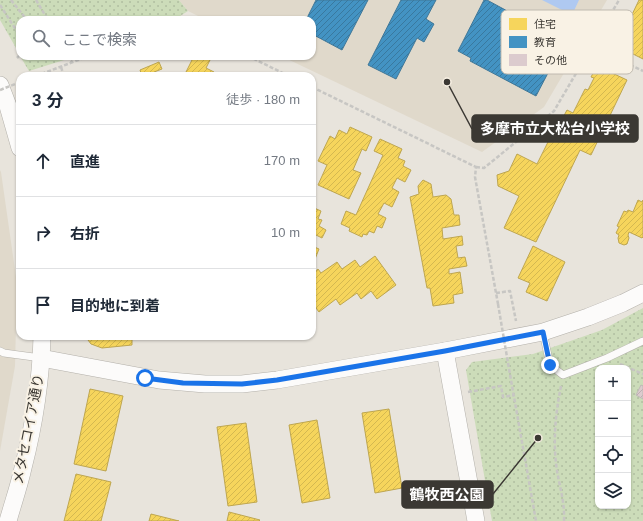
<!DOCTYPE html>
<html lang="ja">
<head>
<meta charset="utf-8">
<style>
  :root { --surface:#fff; --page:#f2f2f3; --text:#1f2937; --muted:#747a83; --line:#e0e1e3 }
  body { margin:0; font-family:Arial,"Noto Sans JP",sans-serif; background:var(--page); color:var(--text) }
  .controls { position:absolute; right:12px; bottom:12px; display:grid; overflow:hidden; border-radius:8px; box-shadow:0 1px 3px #0004 }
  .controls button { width:36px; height:36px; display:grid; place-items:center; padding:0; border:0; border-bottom:1px solid var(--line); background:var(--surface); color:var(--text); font:20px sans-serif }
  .stop { position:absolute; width:12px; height:12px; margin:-9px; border:3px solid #1a73e8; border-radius:50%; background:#fff }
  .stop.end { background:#1a73e8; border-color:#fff; box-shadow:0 1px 4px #0008 }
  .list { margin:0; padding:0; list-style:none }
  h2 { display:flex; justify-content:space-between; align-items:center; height:52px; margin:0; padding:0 16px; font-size:17px }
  h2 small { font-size:13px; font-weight:400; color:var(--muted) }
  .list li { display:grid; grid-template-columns:26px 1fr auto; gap:12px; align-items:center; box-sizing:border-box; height:72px; padding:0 16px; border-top:1px solid var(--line) }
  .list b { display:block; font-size:15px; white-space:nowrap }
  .list em { font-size:13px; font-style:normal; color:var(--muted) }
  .icon { flex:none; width:22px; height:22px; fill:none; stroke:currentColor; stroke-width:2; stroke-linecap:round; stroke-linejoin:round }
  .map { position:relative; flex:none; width:643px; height:521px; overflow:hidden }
  .search { position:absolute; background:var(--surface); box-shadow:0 1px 3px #0004; left:16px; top:16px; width:300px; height:44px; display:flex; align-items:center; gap:10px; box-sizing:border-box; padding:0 14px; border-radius:12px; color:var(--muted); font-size:15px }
  .panel { position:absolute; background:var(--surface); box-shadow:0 1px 3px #0004; left:16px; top:72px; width:300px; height:268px; border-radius:12px }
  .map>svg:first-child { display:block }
  .built { fill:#e0d9cb }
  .park { fill:url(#park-dots); fill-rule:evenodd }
  .water { fill:#afc9f1 }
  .homes { fill:url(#homes-hatch); stroke:#bea650 }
  .schools { fill:url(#schools-hatch); stroke:#417898 }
  .building { fill:url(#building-hatch); stroke:#bfbab7 }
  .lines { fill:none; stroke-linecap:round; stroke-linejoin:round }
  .service-casing { stroke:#b3b0aa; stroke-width:8 }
  .tertiary-casing { stroke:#b3b0aa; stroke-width:18 }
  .path { stroke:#c7c6c3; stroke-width:2.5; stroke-dasharray:4 2; stroke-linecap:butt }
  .service { stroke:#fcfbfa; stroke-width:7 }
  .tertiary { stroke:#fcfbfa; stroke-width:17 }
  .path-bridge { stroke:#c7c6c3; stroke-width:2.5; stroke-dasharray:4 2; stroke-linecap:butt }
  .route { stroke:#1a73e8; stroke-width:5 }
  .labels { text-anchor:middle; stroke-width:4; stroke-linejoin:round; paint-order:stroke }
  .street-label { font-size:14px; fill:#3b3833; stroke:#f9f2e5 }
  .key { fill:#f9f2e5; stroke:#c0bab0; stroke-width:1 }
  .key-label { font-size:11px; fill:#3b3833 }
  .leader { fill:none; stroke:#3b3833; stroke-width:1.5 }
  .callout-dot { fill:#3b3833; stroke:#f9f2e5; stroke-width:1.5 }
  .callout { fill:#3b3833; stroke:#3b3833; stroke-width:1.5 }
  .callout-label { font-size:15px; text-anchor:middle; font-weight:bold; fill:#fff }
</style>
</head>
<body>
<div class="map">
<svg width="643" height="521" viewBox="0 0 643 521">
  <defs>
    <pattern id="park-dots" width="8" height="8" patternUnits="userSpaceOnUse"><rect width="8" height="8" fill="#ccdcb9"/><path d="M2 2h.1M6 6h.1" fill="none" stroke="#b0bea0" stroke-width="1.8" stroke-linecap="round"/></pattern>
    <pattern id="homes-hatch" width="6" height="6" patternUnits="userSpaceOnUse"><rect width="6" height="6" fill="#f6d55c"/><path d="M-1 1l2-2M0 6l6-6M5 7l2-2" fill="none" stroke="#d4b850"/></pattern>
    <pattern id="schools-hatch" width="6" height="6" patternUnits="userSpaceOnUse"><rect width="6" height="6" fill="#4393c3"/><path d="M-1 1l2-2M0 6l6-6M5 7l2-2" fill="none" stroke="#39799f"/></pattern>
    <pattern id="building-hatch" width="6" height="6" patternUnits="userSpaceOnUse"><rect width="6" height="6" fill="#dccbce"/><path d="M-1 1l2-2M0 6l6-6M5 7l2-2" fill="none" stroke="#beafb1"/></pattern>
  </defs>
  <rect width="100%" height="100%" fill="#e8e4dc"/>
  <g class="built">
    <path d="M179 0H607L544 107 482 152 281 56H312V20H206L188 11Z"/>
    <path d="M0 170 1 172 17 284 15 366 0 451Z"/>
  </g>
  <g class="park">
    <path d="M0 0H179L188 11 174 20H20V55L0 20Z"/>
    <path d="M20 56H77L29 71Z"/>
    <path d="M643 308V521H492L466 370 472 362 533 354 602 330ZM598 368H628V506H598Z"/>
  </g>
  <path class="water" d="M542 0H579L572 15Z"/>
  <g class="homes">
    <path d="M639 0H643V59L617 46Z"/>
    <path d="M194 56H200L210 60 206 68 214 72 212 76H184Z"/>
    <path d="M159 62 162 69 154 72 155 76H142L140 70Z"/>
    <path d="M597 66 627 80 591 155 580 150 536 242 504 228 519 196 498 186 497 175 509 171 517 154 537 164 551 136 560 140 566 128 559 125 567 110 573 113 585 89 588 90 594 78 591 77Z"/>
    <path d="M350 127 372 137 366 151 362 149 353 170 361 173 349 199 318 185 327 165 318 161 330 136 335 139 339 130 347 134Z"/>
    <path d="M380 139 402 149 398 158 405 161 403 166 411 170 405 182 397 178 392 188 399 192 392 207 384 203 378 214 386 218 382 228 377 226 374 233 369 231 367 235 363 234 362 237 349 231 350 228 341 224 346 211 356 215 383 155 374 151Z"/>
    <path d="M423 180 431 184 433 197 446 195 451 199 454 215H459L460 225 442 228 443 239 462 236 463 245 456 246 458 258 465 257 467 266 449 269V274L460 272 463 293 453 295 454 303 433 306 430 288H427L410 197 419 194 418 186Z"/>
    <path d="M638 200 642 202 643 200V237L642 238 629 232 628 235 629 238 627 244 624 245 619 243 618 238 619 235 616 233 619 227 617 226 624 211 627 212 628 210 633 212Z"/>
    <path d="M312 207 321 211 318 219 322 220 319 226 326 230 322 238 314 234 312 238Z"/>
    <path d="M312 246 319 249 315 259 312 258Z"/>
    <path d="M533 246 565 262 547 301 526 292 530 283 518 278Z"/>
    <path d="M375 256 396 285 377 299 371 291 361 299 357 293 340 305 336 299 319 312 313 304 312 305V274L318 269 321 273 337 262 342 269 355 260 360 267Z"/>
    <path d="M85 336H132V345L102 348 91 344Z"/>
    <path d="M90 389 123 396 106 471 74 464Z"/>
    <path d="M389 409 402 488 375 493 362 413Z"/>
    <path d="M317 420 330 498 302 503 289 425Z"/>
    <path d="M246 423 257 502 228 506 217 427Z"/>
    <path d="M76 474 111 482 101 521H64Z"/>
    <path d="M229 512 260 520 259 521H227Z"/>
    <path d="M151 514 179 521H149Z"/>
  </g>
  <g class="schools">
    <path d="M316 0H368L342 50 312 34V20H306Z"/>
    <path d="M401 0H436L426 19 434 24 424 42 417 38 396 79 368 65Z"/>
    <path d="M484 0H487L511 13 507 20 561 48 536 96 470 61 471 58 458 51Z"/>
  </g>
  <path class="building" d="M641 385 643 386V399L636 395Z"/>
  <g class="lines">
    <g class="service-casing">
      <g id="service">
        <path d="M543 332 550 365 563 375 607 358 643 341"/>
        <path d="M0 351 4 353 41 358"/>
      </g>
    </g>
    <g class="tertiary-casing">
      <g id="tertiary">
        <path d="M0 85 8 106 20 148"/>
        <path d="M445 351 476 521"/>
        <path d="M41 358 159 380 205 384H242L277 380 445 351 543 332 588 317 623 303 643 293"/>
        <path d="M8 521C13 503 19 486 23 468 34 425 41 380 42 336"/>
      </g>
    </g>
    <g class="path">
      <path d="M11 0 27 20"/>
      <path d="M36 0 48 20"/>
      <path d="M0 5 20 36"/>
      <path d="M592 47 643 71"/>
      <path d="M67 56 72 62"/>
      <path d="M248 56 289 76"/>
      <path d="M17 58 20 55"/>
      <path d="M61 67 64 76"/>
      <path d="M36 76 89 56"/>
      <path d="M312 87 476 167 475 177 498 304"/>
      <path d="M476 167 484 168 554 111 619 0"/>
      <path d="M496 293 510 291 516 321"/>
      <path d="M508 363 536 521"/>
      <path d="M620 364 643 374"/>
      <path d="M561 386C556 411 553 437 556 463 558 483 565 499 564 521"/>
      <path d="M468 392 501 386 503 397 514 395"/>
    </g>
    <use href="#service" class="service"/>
    <use href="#tertiary" class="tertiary"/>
    <g class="path-bridge">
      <path d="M0 90 20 82"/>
      <path d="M498 304 508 363"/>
    </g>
  </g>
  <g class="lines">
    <path class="route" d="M145 378 183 383 242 384 277 380 445 351 543 332 550 365"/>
  </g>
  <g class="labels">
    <g class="street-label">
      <text transform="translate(28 429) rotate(-79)" y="5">メタセコイア通り</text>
    </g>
  </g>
  <rect x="501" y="10" width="132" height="64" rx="6" class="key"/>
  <rect x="509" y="18" width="18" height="12" fill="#f6d55c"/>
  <rect x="509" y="36" width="18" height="12" fill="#4393c3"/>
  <rect x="509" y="54" width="18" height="12" fill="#dccbce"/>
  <g class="key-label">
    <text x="534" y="28">住宅</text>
    <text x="534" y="46">教育</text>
    <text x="534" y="64">その他</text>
  </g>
  <path class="leader" d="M447 82L472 129M538 438L493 494"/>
  <g class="callout-dot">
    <circle cx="447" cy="82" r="4"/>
    <circle cx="538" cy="438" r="4"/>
  </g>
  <g class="callout">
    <rect x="472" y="115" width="166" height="27" rx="4"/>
    <rect x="402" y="481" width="91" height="27" rx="4"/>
  </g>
  <g class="callout-label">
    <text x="555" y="134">多摩市立大松台小学校</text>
    <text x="447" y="500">鶴牧西公園</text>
  </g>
</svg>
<div class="controls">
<button>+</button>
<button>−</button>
<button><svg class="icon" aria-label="locate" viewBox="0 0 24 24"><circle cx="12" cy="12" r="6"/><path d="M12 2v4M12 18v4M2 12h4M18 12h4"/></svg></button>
<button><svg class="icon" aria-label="layers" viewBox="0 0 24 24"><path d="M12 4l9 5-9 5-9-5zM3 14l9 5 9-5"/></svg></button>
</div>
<div class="stop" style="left:145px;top:378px"></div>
<div class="stop end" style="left:550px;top:365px"></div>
<div class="search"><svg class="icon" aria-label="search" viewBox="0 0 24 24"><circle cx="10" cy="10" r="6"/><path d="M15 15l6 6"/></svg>ここで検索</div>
<section class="panel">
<h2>3 分<small>徒歩 · 180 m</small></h2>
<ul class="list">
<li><svg class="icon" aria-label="ahead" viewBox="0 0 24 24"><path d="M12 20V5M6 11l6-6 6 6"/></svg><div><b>直進</b></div><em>170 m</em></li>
<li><svg class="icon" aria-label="right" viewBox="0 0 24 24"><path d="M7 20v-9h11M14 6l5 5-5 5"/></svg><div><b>右折</b></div><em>10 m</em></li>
<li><svg class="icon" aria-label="arrive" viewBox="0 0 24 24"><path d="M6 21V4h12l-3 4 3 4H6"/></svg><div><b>目的地に到着</b></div></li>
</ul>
</section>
</div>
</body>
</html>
